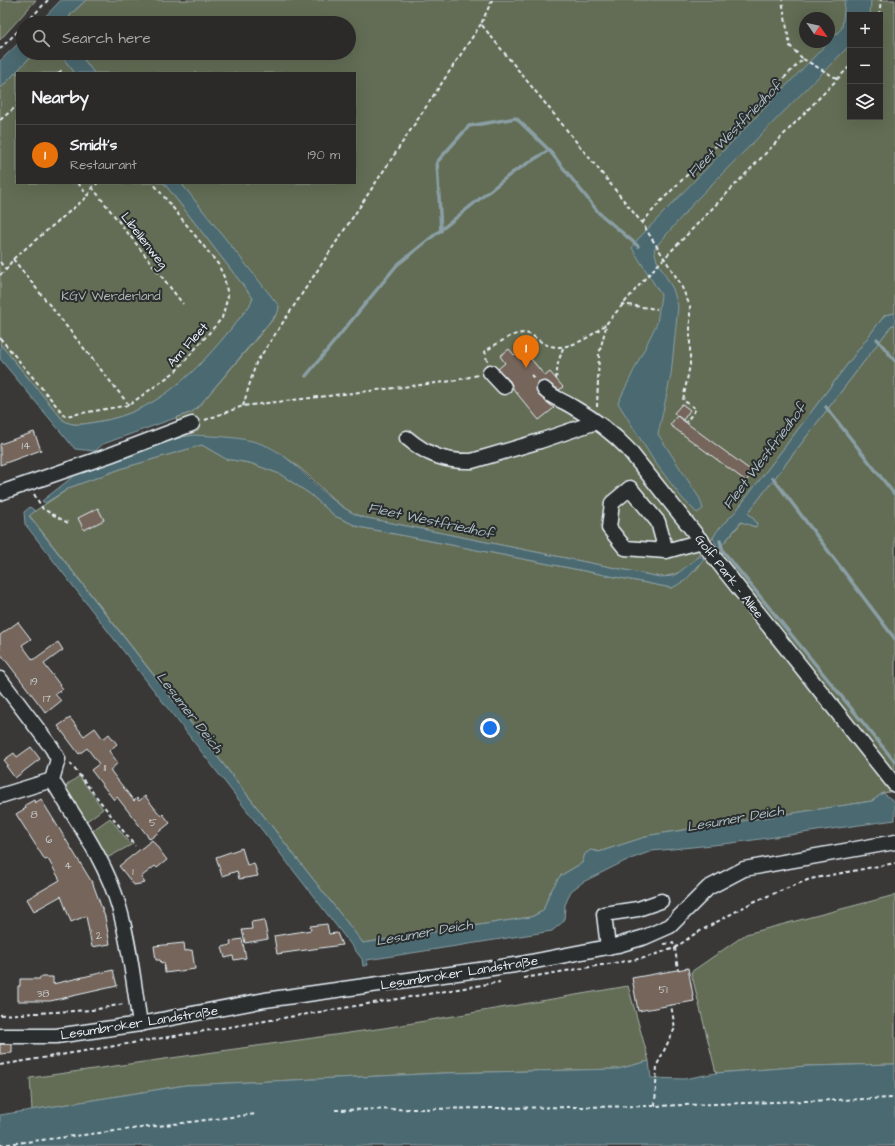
<!DOCTYPE html>
<html lang="en">
<head>
<meta charset="utf-8">
<style>
  :root { --surface:#2b2a29; --page:#333231; --text:#f1f3f6; --muted:#a6a7a8; --line:#474646; --accent:#95b2f1 }
  body { margin:0; font-family:"Architects Daughter",sans-serif; background:var(--page); color:var(--text) }
  .controls { position:absolute; right:12px; top:12px; display:grid; overflow:hidden; border-radius:0px; box-shadow:0 4px 16px #0002 }
  .controls button { width:36px; height:36px; display:grid; place-items:center; padding:0; border:0; border-bottom:1px solid var(--line); background:var(--surface); color:var(--text); font:20px sans-serif }
  .compass { position:absolute; left:799px; top:12px; width:36px; height:36px; border-radius:50%; background:var(--surface); box-shadow:0 4px 16px #0002; rotate:124deg }
  .you { position:absolute; left:490px; top:728px; width:14px; height:14px; margin:-10px; border:3px solid #fff; border-radius:50%; background:#1a73e8; box-shadow:0 0 0 6px #1a73e833 }
  .badge { display:grid; place-items:center; width:26px; height:26px; border-radius:50%; background:var(--accent); color:#fff; font-size:13px; font-weight:700 }
  .pin { position:absolute; translate:-50% -33px; filter:drop-shadow(0 1px 2px #0008) }
  .pin::after { content:''; position:absolute; top:21px; width:14px; height:12px; background:inherit; clip-path:polygon(0 0,100% 0,50% 100%) }
  .list { margin:0; padding:0; list-style:none }
  h2 { display:flex; justify-content:space-between; align-items:center; height:52px; margin:0; padding:0 16px; font-size:17px }
  h2 small { font-size:13px; font-weight:400; color:var(--muted) }
  .list li { display:grid; grid-template-columns:26px 1fr auto; gap:12px; align-items:center; box-sizing:border-box; height:60px; padding:0 16px; border-top:1px solid var(--line) }
  .list b { display:block; font-size:15px; white-space:nowrap }
  .list p { margin:0; font-size:13px; white-space:nowrap; color:var(--muted) }
  .list em { font-size:13px; font-style:normal; color:var(--muted) }
  .icon { flex:none; width:22px; height:22px; fill:none; stroke:currentColor; stroke-width:2; stroke-linecap:round; stroke-linejoin:round }
  .map { position:relative; flex:none; width:895px; height:1146px; overflow:hidden }
  .search { position:absolute; background:var(--surface); box-shadow:0 4px 16px #0002; left:16px; top:16px; width:340px; height:44px; display:flex; align-items:center; gap:10px; box-sizing:border-box; padding:0 14px; border-radius:22px; color:var(--muted); font-size:15px }
  .panel { position:absolute; background:var(--surface); box-shadow:0 4px 16px #0002; left:16px; top:72px; width:340px; height:112px; border-radius:0px }
  .map>svg:first-child { display:block }
  .green { fill:#646d54; stroke:#a6afa6; fill-rule:evenodd }
  .water { fill:#4b696f; stroke:#8a9fa6 }
  .lines { fill:none; stroke-linecap:round; stroke-linejoin:round }
  .stream { stroke:#8a9fa6; stroke-width:3.5 }
  .building { fill:#74655a; stroke:#e8f1f8 }
  .minor-casing { stroke:#e8f1f8; stroke-width:17 }
  .path { stroke:#e8f1f8; stroke-width:2; stroke-dasharray:4 3; stroke-linecap:butt }
  .minor { stroke:#2a2d2e; stroke-width:14 }
  .labels { text-anchor:middle; stroke-width:4; stroke-linejoin:round; paint-order:stroke }
  .number-label { font-size:11px; fill:#cbced0 }
  .street-label { font-size:13px; fill:#e8f1f8; stroke:#2a2d2e }
  .park-label { font-size:13px; fill:#adb6ae; stroke:#2a2d2e }
  .water-label { font-size:14px; font-style:italic; fill:#a9bbc1; stroke:#2a2d2e }
</style>
</head>
<body>
<div class="map">
<svg width="895" height="1146" viewBox="0 0 895 1146">
  <rect width="100%" height="100%" fill="#393837"/>
  <filter id="ink" filterUnits="userSpaceOnUse"><feTurbulence type="fractalNoise" baseFrequency=".025" numOctaves="2"/><feDisplacementMap in="SourceGraphic" scale="8" xChannelSelector="R" yChannelSelector="G"/><feConvolveMatrix kernelMatrix="1 2 1 2 8 2 1 2 1" color-interpolation-filters="sRGB"/></filter>
  <g filter="url(#ink)">
    <g class="green">
      <path d="M0 0H36L0 40Z"/>
      <path d="M86 0H895V313L885 315 878 324 736 511C730 518 721 524 717 532 702 554 689 575 660 577L362 517C339 509 325 490 307 474 277 448 257 440 218 437 205 436 194 435 182 437L176 418 192 412 199 406 275 317 279 307 181 183H355V73H94L79 53H349V23H66L71 14ZM850 15H880V117H850ZM805 18H829V42H805Z"/>
      <path d="M34 53H59L75 73H17V183H164L253 298 250 305C209 357 167 412 96 422 84 424 73 427 63 420L0 344V89Z"/>
      <path d="M892 325H895V791L883 793 872 801 652 835 599 852 591 850 585 854 582 863 560 876 549 894 543 911 531 917 363 943 29 515 71 487 123 468 202 445 226 459 250 463 280 474 310 494 335 516 359 527 672 588 697 569 704 559 723 544 742 522 755 527 757 523 748 513Z"/>
      <path d="M79 776 103 809 84 823 65 790 67 785Z"/>
      <path d="M110 818 131 845 107 858 89 833Z"/>
      <path d="M895 895V1064L807 1066 716 1073 691 972 746 934Z"/>
      <path d="M628 986 649 1061 618 1069 444 1073 186 1085 32 1110 30 1078 384 1028Z"/>
    </g>
    <g class="water">
      <path d="M61 0H86L71 14 66 23H39Z"/>
      <path d="M845 0H871L870 15H850V45L698 198 654 249 657 261 673 289 678 306 671 375 658 434 700 499 703 509 697 513 682 498 654 461 618 403 657 323 661 295 632 248 637 240 842 28Z"/>
      <path d="M23 39V53H34L0 89V61Z"/>
      <path d="M59 53H79L94 73H75Z"/>
      <path d="M164 183H181L279 306 278 312 199 406 192 412 103 444 95 451 75 449 0 359V344L63 420C73 427 84 424 96 422 166 412 209 357 250 305L253 298Z"/>
      <path d="M895 313V325H892L748 513 757 523 756 527 741 522 723 544 718 548 713 538 717 531 736 511 878 324 885 315Z"/>
      <path d="M194 435C221 437 254 436 278 452 307 471 329 505 362 517L660 577 674 576 700 556 704 559 686 580 672 588 359 527 335 516 310 494 280 474 250 463 226 459 202 445 123 468 71 487 45 503 42 501 75 475 94 469 98 465 182 437Z"/>
      <path d="M30 507 35 511 29 516 363 943 531 917 543 911 549 894 560 876 582 863 585 854 591 850 599 852 651 835 872 801 883 793 895 802V820L732 843 652 851 625 861 583 882 571 891 565 905 564 921 552 931 367 960 368 965 363 966 362 959 25 524 24 512Z"/>
      <path d="M649 1061 651 1078 684 1079 716 1073 807 1066 895 1064V1146H0V1115L186 1085 444 1073 618 1069Z"/>
    </g>
    <g class="lines">
      <g class="stream">
        <path d="M441 231 437 162 469 126 516 118 549 150"/>
        <path d="M877 339 895 361"/>
        <path d="M306 376 397 265 512 173 549 150 599 213 638 246"/>
        <path d="M826 407 895 495"/>
        <path d="M773 478 895 639"/>
        <path d="M720 541 723 551 895 762"/>
      </g>
    </g>
    <g class="building">
      <path d="M522 348 545 376 550 372 563 387 559 390 546 381 538 383 536 387 538 395 554 408 539 420 514 390 510 381 498 369 505 363 500 356 509 349 514 355Z"/>
      <path d="M682 404 690 410 683 420 674 413Z"/>
      <path d="M677 416 753 472 746 481 670 425Z"/>
      <path d="M34 432 41 450 0 465V444Z"/>
      <path d="M98 508 104 520 84 530 78 518Z"/>
      <path d="M18 622 31 639 22 645 33 660 58 642 63 650 44 664 63 689 55 694 61 701 46 713 0 653V635Z"/>
      <path d="M70 718 84 736 95 728 103 739 109 734 117 744 109 751 118 763 110 770 134 801 137 798 139 801 145 796 161 816 163 814 170 823 150 839 117 797 114 800 91 770 99 764 87 748 79 754 58 726Z"/>
      <path d="M31 747 40 759 15 778 6 766 8 765 4 760 14 753 17 757Z"/>
      <path d="M41 799 93 884 105 917 110 944 92 947 86 916 71 922 61 896 34 911 27 899 60 880 48 859 45 860 16 814 26 808 25 805 34 800 35 803Z"/>
      <path d="M152 840 167 860 157 868 155 866 141 877 145 883 134 885 119 866Z"/>
      <path d="M242 848 247 865 254 863 258 876 239 879 237 871 222 876 216 857Z"/>
      <path d="M264 920 268 939 245 943 242 930 252 929 251 922Z"/>
      <path d="M327 924 329 934 337 933 342 945 277 954 274 936 311 930 310 926Z"/>
      <path d="M242 939 246 958 234 960 233 956 225 958 222 947 231 945 230 941Z"/>
      <path d="M184 943 185 951 192 950 195 969 165 973 164 962 161 963 160 960H156L154 946Z"/>
      <path d="M688 968 694 1001 638 1011 632 978Z"/>
      <path d="M113 970 117 986 50 1001H18V986H20V979H40V977H53V984Z"/>
      <path d="M0 1044H12V1053L0 1054Z"/>
    </g>
    <g class="lines">
      <g class="minor-casing">
        <g id="minor">
          <path d="M490 372 504 387"/>
          <path d="M544 389C552 398 564 401 573 407 594 419 612 432 628 449L895 785"/>
          <path d="M407 438C427 455 446 462 472 461L540 441 596 422"/>
          <path d="M0 493 110 455 192 424"/>
          <path d="M666 551 658 522 630 488 612 503 609 528 625 548 666 551 702 541"/>
          <path d="M0 679 52 748 58 759 52 780C76 820 106 861 119 907 130 945 134 986 140 1024"/>
          <path d="M0 796 52 780"/>
          <path d="M608 947 604 914 638 909 661 901"/>
          <path d="M0 1036H56L140 1024 265 1000 515 965 618 945 645 937 670 926 708 888 744 869 895 842"/>
        </g>
      </g>
      <g class="path">
        <path d="M492 0 481 24 642 223 680 283 690 306V365L683 400 696 409 686 422"/>
        <path d="M879 15 881 0"/>
        <path d="M26 23 48 0"/>
        <path d="M0 49 23 26"/>
        <path d="M803 59 838 79"/>
        <path d="M58 73 61 71 62 73"/>
        <path d="M0 120 17 106"/>
        <path d="M78 183 88 196"/>
        <path d="M92 187 183 304"/>
        <path d="M642 223 661 201 803 59 790 46 782 0"/>
        <path d="M13 259 129 405"/>
        <path d="M0 262 6 270"/>
        <path d="M0 275 6 270 13 259 88 196 92 187 98 183"/>
        <path d="M621 304 657 309"/>
        <path d="M0 338 65 416 129 405 176 371 222 318 228 296 224 277 218 264 153 183"/>
        <path d="M487 361 485 351C496 345 511 333 524 333 532 333 537 340 543 343 564 355 591 337 607 323"/>
        <path d="M531 375 536 380"/>
        <path d="M556 379 558 363 563 348"/>
        <path d="M243 406 256 363 481 24"/>
        <path d="M597 407 599 354 607 323 648 275 850 66"/>
        <path d="M205 420 243 406 453 381 478 375"/>
        <path d="M34 494 43 509 68 523"/>
        <path d="M70 763 135 846"/>
        <path d="M664 944 673 943 675 948 678 970"/>
        <path d="M524 978 644 958 675 948 693 935 753 902 810 879 895 863"/>
        <path d="M0 1015 92 1010 124 1004"/>
        <path d="M0 1065 500 982"/>
        <path d="M655 1106 657 1065 675 1028 671 1005"/>
        <path d="M335 1110 655 1106 895 1098"/>
        <path d="M0 1145 256 1114"/>
      </g>
      <use href="#minor" class="minor"/>
    </g>
  </g>
  <g class="labels">
    <g class="number-label">
      <text x="26" y="449">14</text>
      <text x="34" y="685">19</text>
      <text x="47" y="702">17</text>
      <text x="105" y="771">11</text>
      <text x="34" y="818">8</text>
      <text x="153" y="826">5</text>
      <text x="49" y="843">6</text>
      <text x="68" y="869">4</text>
      <text x="133" y="875">1</text>
      <text x="99" y="939">2</text>
      <text x="663" y="993">51</text>
      <text x="43" y="997">38</text>
    </g>
    <g class="street-label">
      <text transform="translate(145 240) rotate(52)" y="5">Libellenweg</text>
      <text transform="translate(187 344) rotate(-48)" y="5">Am Fleet</text>
      <text transform="translate(730 576) rotate(52)" y="5">Golf Park - Allee</text>
      <text transform="translate(459 972) rotate(-9)" y="5">Lesumbroker Landstraße</text>
      <text transform="translate(139 1022) rotate(-9)" y="5">Lesumbroker Landstraße</text>
    </g>
    <g class="park-label">
      <text x="111" y="300">KGV Werderland</text>
    </g>
    <g class="water-label">
      <text transform="translate(734 129) rotate(-46)" y="5">Fleet Westfriedhof</text>
      <text transform="translate(764 456) rotate(-53)" y="5">Fleet Westfriedhof</text>
      <text transform="translate(431 520) rotate(12)" y="5">Fleet Westfriedhof</text>
      <text transform="translate(190 712) rotate(52)" y="5">Lesumer Deich</text>
      <text transform="translate(735 818) rotate(-10)" y="5">Lesumer Deich</text>
      <text transform="translate(424 932) rotate(-10)" y="5">Lesumer Deich</text>
    </g>
  </g>
</svg>
<div class="controls">
<button>+</button>
<button>−</button>
<button><svg class="icon" aria-label="layers" viewBox="0 0 24 24"><path d="M12 4l9 5-9 5-9-5zM3 14l9 5 9-5"/></svg></button>
</div>
<svg class="compass" viewBox="-18 -18 36 36"><path d="M0-13l5 13h-10z" fill="#e53935"/><path d="M0 13l5-13h-10z" fill="#a6a7a8"/></svg>
<div class="you"></div>
<div class="pin badge" style="left:526px;top:368px;background:#e8710a">1</div>
<div class="search"><svg class="icon" aria-label="search" viewBox="0 0 24 24"><circle cx="10" cy="10" r="6"/><path d="M15 15l6 6"/></svg>Search here</div>
<section class="panel">
<h2>Nearby<small></small></h2>
<ul class="list">
<li><span class="badge" style="background:#e8710a">1</span><div><b>Smidt's</b><p>Restaurant</p></div><em>190 m</em></li>
</ul>
</section>
</div>
</body>
</html>
